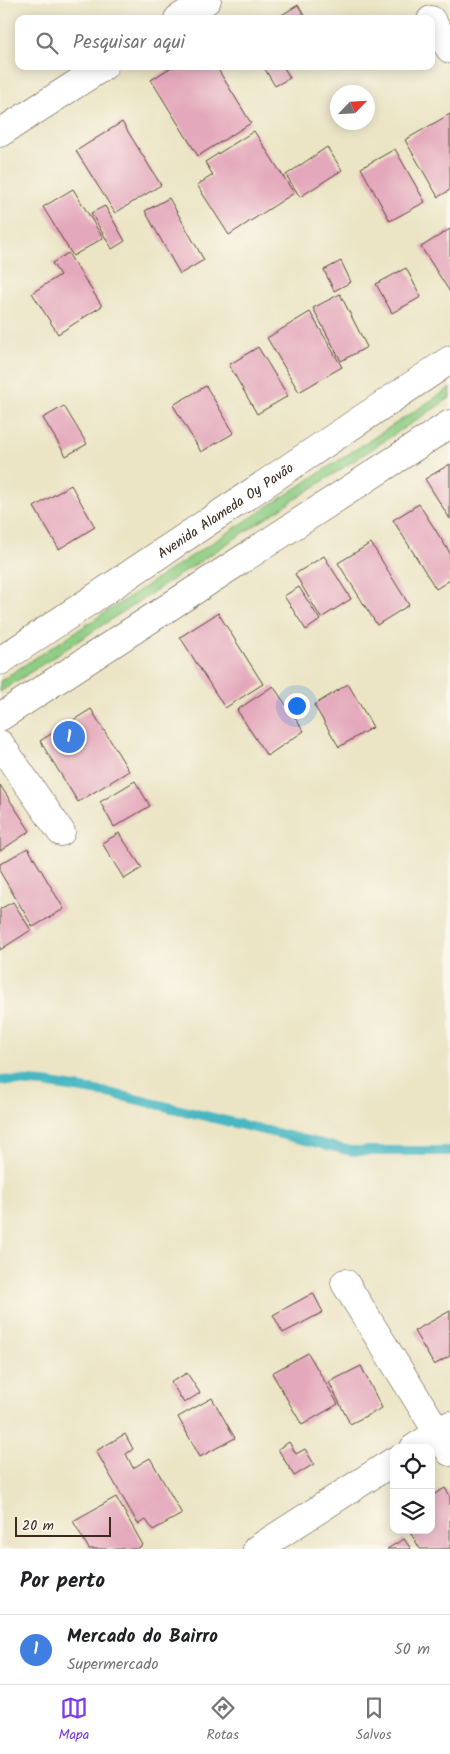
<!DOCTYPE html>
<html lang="pt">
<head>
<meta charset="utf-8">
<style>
  :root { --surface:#fff; --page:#f6f6f6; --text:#202124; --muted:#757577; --line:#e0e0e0; --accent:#7c3aed }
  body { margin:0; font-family:Kalam,sans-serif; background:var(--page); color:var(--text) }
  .controls { position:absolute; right:15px; bottom:15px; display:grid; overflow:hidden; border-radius:10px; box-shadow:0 2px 12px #0003 }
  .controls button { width:45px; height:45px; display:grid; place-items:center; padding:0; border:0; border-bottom:1px solid var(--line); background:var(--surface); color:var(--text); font:25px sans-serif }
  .compass { position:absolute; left:330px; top:85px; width:45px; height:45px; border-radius:50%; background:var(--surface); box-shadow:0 2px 12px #0003; rotate:65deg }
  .scale { position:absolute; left:15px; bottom:12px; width:96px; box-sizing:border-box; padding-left:5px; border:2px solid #3b2a1e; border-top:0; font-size:14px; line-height:18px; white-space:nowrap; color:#3b2a1e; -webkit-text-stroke:4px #fbf7ec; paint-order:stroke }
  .you { position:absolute; left:296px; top:705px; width:18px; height:18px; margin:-12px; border:4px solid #fff; border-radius:50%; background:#1a73e8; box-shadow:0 0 0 8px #1a73e833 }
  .badge { display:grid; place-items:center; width:32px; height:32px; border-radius:50%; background:var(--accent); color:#fff; font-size:16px; font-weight:700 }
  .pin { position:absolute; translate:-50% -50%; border:2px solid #fff; box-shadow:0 1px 5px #0006 }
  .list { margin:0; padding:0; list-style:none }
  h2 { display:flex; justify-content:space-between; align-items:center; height:65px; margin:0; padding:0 20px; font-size:21px }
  h2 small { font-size:16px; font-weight:400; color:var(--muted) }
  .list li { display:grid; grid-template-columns:32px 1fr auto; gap:15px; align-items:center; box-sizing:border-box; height:70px; padding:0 20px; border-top:1px solid var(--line) }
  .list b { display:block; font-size:19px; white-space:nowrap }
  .list p { margin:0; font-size:16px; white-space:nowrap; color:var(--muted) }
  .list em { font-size:16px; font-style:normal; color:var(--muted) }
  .icon { flex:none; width:28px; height:28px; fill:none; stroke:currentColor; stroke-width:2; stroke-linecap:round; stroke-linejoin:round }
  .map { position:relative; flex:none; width:450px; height:1549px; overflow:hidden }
  .search { position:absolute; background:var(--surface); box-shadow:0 2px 12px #0003; left:15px; right:15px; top:15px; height:55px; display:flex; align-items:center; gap:12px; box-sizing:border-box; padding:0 18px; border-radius:10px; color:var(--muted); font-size:19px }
  .sheet { height:135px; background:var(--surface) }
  nav { display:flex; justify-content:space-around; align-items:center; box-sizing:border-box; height:70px; border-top:1px solid var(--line); background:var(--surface); font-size:14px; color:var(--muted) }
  nav a { display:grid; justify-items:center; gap:2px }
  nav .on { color:var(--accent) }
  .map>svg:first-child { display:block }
  .green { fill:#8ecd84; stroke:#647c51 }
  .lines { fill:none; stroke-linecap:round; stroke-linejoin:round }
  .stream { stroke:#49b7c2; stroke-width:10 }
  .building { fill:#e4a8bc }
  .minor-casing { stroke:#554637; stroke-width:29 }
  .tertiary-casing { stroke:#554637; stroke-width:29 }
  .minor { stroke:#fff; stroke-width:28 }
  .tertiary { stroke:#fff; stroke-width:28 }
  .labels { text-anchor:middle; stroke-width:4.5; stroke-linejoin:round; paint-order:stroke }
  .street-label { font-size:14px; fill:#3b2a1e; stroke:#fbf7ec }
</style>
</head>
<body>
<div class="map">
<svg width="450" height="1549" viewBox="0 0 450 1549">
  <rect width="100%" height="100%" fill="#fbf7ec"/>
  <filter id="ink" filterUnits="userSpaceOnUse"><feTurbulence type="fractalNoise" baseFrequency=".02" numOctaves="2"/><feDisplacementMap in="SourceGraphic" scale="10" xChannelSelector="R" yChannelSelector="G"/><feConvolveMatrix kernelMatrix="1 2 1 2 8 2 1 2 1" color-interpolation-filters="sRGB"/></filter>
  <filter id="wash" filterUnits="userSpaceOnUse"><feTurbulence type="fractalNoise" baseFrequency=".0096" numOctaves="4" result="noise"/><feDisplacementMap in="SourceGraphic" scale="20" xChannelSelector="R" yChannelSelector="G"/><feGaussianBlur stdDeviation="1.12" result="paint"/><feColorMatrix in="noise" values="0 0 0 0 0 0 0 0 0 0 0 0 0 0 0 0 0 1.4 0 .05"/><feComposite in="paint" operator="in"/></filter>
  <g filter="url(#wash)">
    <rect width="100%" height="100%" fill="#ebe4c5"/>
    <path class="green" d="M450 388V398L0 692V681Z"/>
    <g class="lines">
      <path class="stream" d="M0 1080 44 1083 114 1094 351 1151H450"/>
    </g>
    <g id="blocks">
      <g class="building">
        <path d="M298 5 306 19H275Z"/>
        <path d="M173 66H216L251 123 198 156 151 80Z"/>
        <path d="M263 66H283L290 78 275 86Z"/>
        <path d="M450 114V190L438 197 405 140Z"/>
        <path d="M122 122 161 185 115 213 76 151Z"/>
        <path d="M254 131 294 193 229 235 197 185 213 175 205 162Z"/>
        <path d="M327 147 342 170 300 197 286 175Z"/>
        <path d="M395 149 425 202 390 221 361 168Z"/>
        <path d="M73 189 103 238 73 256 43 207Z"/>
        <path d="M169 198 204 260 180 274 145 211Z"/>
        <path d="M105 206 125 241 112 249 91 213Z"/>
        <path d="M450 229V292L421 247Z"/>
        <path d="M68 253 102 306 58 334 32 293 60 275 52 263Z"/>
        <path d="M341 261 351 282 334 291 324 270Z"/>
        <path d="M406 268 421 297 392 313 376 284Z"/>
        <path d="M340 294 367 347 341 361 313 308Z"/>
        <path d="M310 312 342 367 299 392 267 338Z"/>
        <path d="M258 347 288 396 257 414 229 365Z"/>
        <path d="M206 386 234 433 201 452 173 405Z"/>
        <path d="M64 406 87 444 66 456 43 418Z"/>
        <path d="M450 464V519L425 479Z"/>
        <path d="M71 485 95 527 59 549 34 507Z"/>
        <path d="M419 504 450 553V580L436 589 393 520Z"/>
        <path d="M371 543 409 605 377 625 338 563Z"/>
        <path d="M324 556 351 599 321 618 295 574Z"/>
        <path d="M299 587 320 620 306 630 284 596Z"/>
        <path d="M218 613 263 684 225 708 180 637Z"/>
        <path d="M348 684 373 727 339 747 314 705Z"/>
        <path d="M273 686 304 731 267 756 237 710Z"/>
        <path d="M91 709 129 771 78 802 40 741Z"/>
        <path d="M135 781 150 806 114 827 100 802Z"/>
        <path d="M0 785 30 831 0 851Z"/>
        <path d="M119 833 142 868 124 879 102 843Z"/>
        <path d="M28 848 64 909 33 927 0 872V864Z"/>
        <path d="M13 902 31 930 0 950V909Z"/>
        <path d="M313 1293 323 1312 283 1333 273 1315Z"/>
        <path d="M450 1311V1356L434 1365 414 1331Z"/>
        <path d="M308 1353 338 1404 302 1425 272 1373Z"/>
        <path d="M361 1366 382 1408 350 1424 329 1382Z"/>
        <path d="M187 1373 200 1393 184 1403 171 1382Z"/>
        <path d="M212 1398 235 1438 200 1457 178 1417Z"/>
        <path d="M125 1434 133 1449 126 1454 133 1468 150 1458 182 1514 153 1530 146 1520 138 1524 96 1451Z"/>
        <path d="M289 1442 296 1454 305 1449 314 1464 294 1476 278 1449Z"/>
        <path d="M445 1488 450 1496V1549H420L409 1530H431V1496Z"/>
        <path d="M116 1497 143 1545 137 1549H89L73 1521Z"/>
        <path d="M404 1539 411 1549H387Z"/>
      </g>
    </g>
  </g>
  <g filter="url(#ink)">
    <use href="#blocks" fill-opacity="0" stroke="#554637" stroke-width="1"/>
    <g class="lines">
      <g class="minor-casing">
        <g id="minor">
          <path d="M178 19 207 0"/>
          <path d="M431 20 450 49"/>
          <path d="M0 133 104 66"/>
          <path d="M0 744 61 832"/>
          <path d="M345 1283 450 1452"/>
          <path d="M414 1448 450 1425"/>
          <path d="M257 1549 394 1461"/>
        </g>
      </g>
      <g class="tertiary-casing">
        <g id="tertiary">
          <path id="s1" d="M0 661 450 360"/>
          <path d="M0 717 450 424"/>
        </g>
      </g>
      <use href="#minor" class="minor"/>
      <use href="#tertiary" class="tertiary"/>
    </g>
  </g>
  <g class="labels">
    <g class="street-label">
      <text dy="5" stroke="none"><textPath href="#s1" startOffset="271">Avenida Alameda Oy Pavão</textPath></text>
    </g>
  </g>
</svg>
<div class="controls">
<button><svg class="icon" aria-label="locate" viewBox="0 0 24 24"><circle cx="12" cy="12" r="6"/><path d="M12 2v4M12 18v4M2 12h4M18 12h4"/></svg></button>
<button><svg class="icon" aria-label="layers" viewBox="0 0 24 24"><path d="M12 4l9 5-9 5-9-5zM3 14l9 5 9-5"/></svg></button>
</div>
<svg class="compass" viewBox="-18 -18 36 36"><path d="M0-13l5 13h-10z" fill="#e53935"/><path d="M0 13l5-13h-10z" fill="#757577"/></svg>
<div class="scale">20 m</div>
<div class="you"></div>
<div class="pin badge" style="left:69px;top:737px;background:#3f7fe0">1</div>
<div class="search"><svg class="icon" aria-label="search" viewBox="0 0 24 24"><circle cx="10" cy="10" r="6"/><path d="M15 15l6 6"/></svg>Pesquisar aqui</div>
</div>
<section class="sheet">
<h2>Por perto<small></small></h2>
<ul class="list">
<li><span class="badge" style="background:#3f7fe0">1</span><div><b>Mercado do Bairro</b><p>Supermercado</p></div><em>50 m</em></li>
</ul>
</section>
<nav>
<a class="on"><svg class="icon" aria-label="map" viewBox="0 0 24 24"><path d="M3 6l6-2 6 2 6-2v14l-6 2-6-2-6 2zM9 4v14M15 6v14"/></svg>Mapa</a>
<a><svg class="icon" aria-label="directions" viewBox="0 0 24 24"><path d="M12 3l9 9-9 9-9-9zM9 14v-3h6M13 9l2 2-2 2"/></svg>Rotas</a>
<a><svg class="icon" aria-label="saved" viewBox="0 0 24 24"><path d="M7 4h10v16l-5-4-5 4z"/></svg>Salvos</a>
</nav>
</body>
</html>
